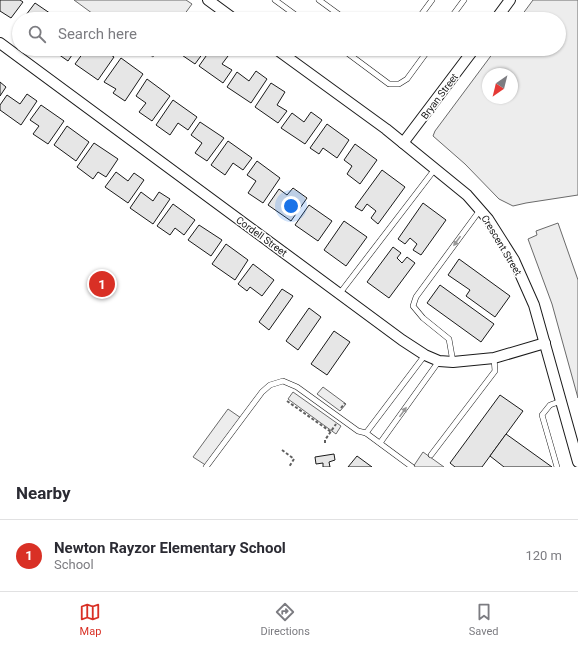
<!DOCTYPE html>
<html lang="en">
<head>
<meta charset="utf-8">
<style>
  :root { --surface:#fff; --page:#f2f2f3; --text:#2b2b33; --muted:#7c7c81; --line:#e1e1e2; --accent:#d93025 }
  body { margin:0; font-family:Roboto,sans-serif; background:var(--page); color:var(--text) }
  .compass { position:absolute; left:482px; top:68px; width:36px; height:36px; border-radius:50%; background:var(--surface); box-shadow:0 1px 3px #0004; rotate:215deg }
  .you { position:absolute; left:291px; top:206px; width:14px; height:14px; margin:-10px; border:3px solid #fff; border-radius:50%; background:#1a73e8; box-shadow:0 0 0 6px #1a73e833 }
  .badge { display:grid; place-items:center; width:26px; height:26px; border-radius:50%; background:var(--accent); color:#fff; font-size:13px; font-weight:700 }
  .pin { position:absolute; translate:-50% -50%; border:2px solid #fff; box-shadow:0 1px 4px #0006 }
  .list { margin:0; padding:0; list-style:none }
  h2 { display:flex; justify-content:space-between; align-items:center; height:52px; margin:0; padding:0 16px; font-size:17px }
  h2 small { font-size:13px; font-weight:400; color:var(--muted) }
  .list li { display:grid; grid-template-columns:26px 1fr auto; gap:12px; align-items:center; box-sizing:border-box; height:72px; padding:0 16px; border-top:1px solid var(--line) }
  .list b { display:block; font-size:15px; white-space:nowrap }
  .list p { margin:0; font-size:13px; white-space:nowrap; color:var(--muted) }
  .list em { font-size:13px; font-style:normal; color:var(--muted) }
  .icon { flex:none; width:22px; height:22px; fill:none; stroke:currentColor; stroke-width:2; stroke-linecap:round; stroke-linejoin:round }
  .map { position:relative; flex:none; width:578px; height:467px; overflow:hidden }
  .search { position:absolute; background:var(--surface); box-shadow:0 1px 3px #0004; left:12px; right:12px; top:12px; height:44px; display:flex; align-items:center; gap:10px; box-sizing:border-box; padding:0 14px; border-radius:22px; color:var(--muted); font-size:15px }
  .sheet { height:124px; background:var(--surface) }
  nav { display:flex; justify-content:space-around; align-items:center; box-sizing:border-box; height:56px; border-top:1px solid var(--line); background:var(--surface); font-size:11px; color:var(--muted) }
  nav a { display:grid; justify-items:center; gap:2px }
  nav .on { color:var(--accent) }
  .map>svg:first-child { display:block }
  .parking { fill:#ededed; stroke:#6a6a6a; fill-rule:evenodd }
  .building { fill:#e6e6e6; stroke:#1a1a1a }
  .lines { fill:none; stroke-linecap:round; stroke-linejoin:round }
  .service-casing { stroke:#1a1a1a; stroke-width:6 }
  .minor-casing { stroke:#1a1a1a; stroke-width:12 }
  .path { stroke:#5f5f5f; stroke-width:2; stroke-dasharray:3 2; stroke-linecap:butt }
  .service { stroke:#fff; stroke-width:5 }
  .minor { stroke:#fff; stroke-width:10 }
  .oneway { fill:#989898 }
  .labels { text-anchor:middle; stroke-width:3; stroke-linejoin:round; paint-order:stroke }
  .street-label { font-size:10px; fill:#1a1a1a; stroke:#fff }
</style>
</head>
<body>
<div class="map">
<svg width="578" height="467" viewBox="0 0 578 467">
  <rect width="100%" height="100%" fill="#fff"/>
  <g class="parking">
    <path d="M74 0H186L192 4 181 19H100Z"/>
    <path d="M533 0H578V195L526 203 513 206 499 199 465 164 433 136 435 131 496 49H559V19H519ZM488 74H512V98H488Z"/>
    <path d="M142 49H159L153 57Z"/>
    <path d="M558 223 578 280V398L552 304 528 239 537 235 536 231Z"/>
    <path d="M323 387 346 404 340 411 317 394Z"/>
    <path d="M293 392 341 426 336 434 288 399Z"/>
    <path d="M228 409 241 418 207 466 193 457Z"/>
    <path d="M423 452 444 467H413Z"/>
  </g>
  <g class="building">
    <path d="M0 0H20L23 2 11 18 0 11Z"/>
    <path d="M35 3 57 18 56 19H23Z"/>
    <path d="M62 49H76L68 61 58 54Z"/>
    <path d="M86 49H102L114 57 98 80 75 64Z"/>
    <path d="M173 49H206L195 64Z"/>
    <path d="M211 49H227L231 52 222 64 232 70 223 83 199 66Z"/>
    <path d="M121 58 143 74 125 101 113 93 116 89 104 82Z"/>
    <path d="M256 71 267 79 251 103 227 87 237 72 249 81Z"/>
    <path d="M147 79 170 96 152 121 139 112 146 103 136 96Z"/>
    <path d="M0 82 6 87 0 96Z"/>
    <path d="M271 83 285 92 277 105 287 111 278 123 255 107Z"/>
    <path d="M27 94 37 101 21 125 0 110V105L7 95 20 104Z"/>
    <path d="M173 100 197 117 188 130 178 123 170 135 156 125Z"/>
    <path d="M41 105 64 121 48 144 33 134 39 126 30 120Z"/>
    <path d="M311 112 322 120 305 144 281 128 292 113 304 122Z"/>
    <path d="M200 122 224 138 207 161 195 153 202 143 191 135Z"/>
    <path d="M327 124 349 140 337 158 323 148 319 154 310 148Z"/>
    <path d="M67 126 89 142 76 161 54 145Z"/>
    <path d="M228 141 252 158 243 170 233 163 225 175 211 165Z"/>
    <path d="M94 143 118 159 106 177 98 172 93 179 77 167Z"/>
    <path d="M355 144 377 160 360 184 347 174 352 166 344 160Z"/>
    <path d="M257 161 280 178 263 203 248 193 256 181 247 175Z"/>
    <path d="M382 170 405 187 378 224 371 218 376 211 367 204 362 211 355 207Z"/>
    <path d="M116 172 128 181 134 173 144 180 128 203 105 187Z"/>
    <path d="M293 188 307 198 291 221 268 205 279 189 287 195Z"/>
    <path d="M141 192 153 201 159 192 170 199 153 224 130 208Z"/>
    <path d="M423 203 446 220 421 255 413 250 417 244 410 238 405 244 398 239Z"/>
    <path d="M173 204 195 220 184 235 175 228 170 235 157 226Z"/>
    <path d="M309 205 332 221 318 241 295 225Z"/>
    <path d="M344 221 367 237 346 266 324 250Z"/>
    <path d="M199 225 222 240 211 256 188 240Z"/>
    <path d="M226 244 248 260 235 280 212 264Z"/>
    <path d="M393 247 401 253 397 258 402 263 407 257 415 263 389 298 367 282Z"/>
    <path d="M459 259 510 296 495 317 466 296 470 290 448 275Z"/>
    <path d="M253 264 274 280 262 296 250 287 247 291 238 284Z"/>
    <path d="M440 285 494 324 481 342 427 303Z"/>
    <path d="M282 289 293 296 269 330 259 322Z"/>
    <path d="M309 308 321 317 298 350 286 341Z"/>
    <path d="M334 331 350 342 327 375 311 364Z"/>
    <path d="M500 395 523 411 482 467H455L450 463Z"/>
    <path d="M506 434 552 467H504L490 456Z"/>
    <path d="M334 454 335 460 329 462 330 467H323V463L316 464 315 457Z"/>
    <path d="M357 456 372 467H348Z"/>
  </g>
  <g class="lines">
    <g class="service-casing">
      <g id="service">
        <path d="M275 0 301 19"/>
        <path d="M319 0 345 19"/>
        <path d="M418 19 432 0"/>
        <path d="M450 19 464 0"/>
        <path d="M342 49 389 84H399L407 79 429 49"/>
        <path d="M340 293 435 169"/>
        <path d="M453 362 449 339 423 318 413 306 416 297 480 210"/>
        <path d="M366 433 425 355"/>
        <path d="M380 443 439 361"/>
        <path d="M431 455 495 371 494 358"/>
        <path d="M206 467 262 392 270 385 283 381 297 387 358 431 366 433 412 467"/>
        <path d="M557 467 542 415 550 405 561 401"/>
      </g>
    </g>
    <g class="minor-casing">
      <g id="minor">
        <path d="M208 0 234 19"/>
        <path d="M496 19 510 0"/>
        <path d="M0 43 402 340 425 355 439 361 453 362 494 358 545 343"/>
        <path d="M276 49 386 129 467 195 488 219 514 260 534 305 578 462"/>
        <path d="M403 143 474 49"/>
      </g>
    </g>
    <g class="path">
      <path d="M287 401 331 432"/>
      <path d="M341 408 345 403"/>
      <path d="M325 443V440L336 424"/>
      <path d="M282 450 294 459 289 467"/>
    </g>
    <use href="#service" class="service"/>
    <use href="#minor" class="minor"/>
  </g>
  <defs><path id="oneway-solid" d="M-6-.8H1V-3.2L6.5 0L1 3.2V.8H-6Z"/></defs>
  <g class="oneway">
    <use href="#oneway-solid" transform="translate(457 241) rotate(126)"/>
    <use href="#oneway-solid" transform="translate(403 412) rotate(-54)"/>
  </g>
  <g class="labels">
    <g class="street-label">
      <text transform="translate(439 96) rotate(-53)" y="4">Bryan Street</text>
      <text transform="translate(262 236) rotate(36)" y="4">Cordell Street</text>
      <text transform="translate(502 245) rotate(59)" y="4">Crescent Street</text>
    </g>
  </g>
</svg>
<svg class="compass" viewBox="-18 -18 36 36"><path d="M0-13l5 13h-10z" fill="#e53935"/><path d="M0 13l5-13h-10z" fill="#7c7c81"/></svg>
<div class="you"></div>
<div class="pin badge" style="left:102px;top:284px">1</div>
<div class="search"><svg class="icon" aria-label="search" viewBox="0 0 24 24"><circle cx="10" cy="10" r="6"/><path d="M15 15l6 6"/></svg>Search here</div>
</div>
<section class="sheet">
<h2>Nearby<small></small></h2>
<ul class="list">
<li><span class="badge">1</span><div><b>Newton Rayzor Elementary School</b><p>School</p></div><em>120 m</em></li>
</ul>
</section>
<nav>
<a class="on"><svg class="icon" aria-label="map" viewBox="0 0 24 24"><path d="M3 6l6-2 6 2 6-2v14l-6 2-6-2-6 2zM9 4v14M15 6v14"/></svg>Map</a>
<a><svg class="icon" aria-label="directions" viewBox="0 0 24 24"><path d="M12 3l9 9-9 9-9-9zM9 14v-3h6M13 9l2 2-2 2"/></svg>Directions</a>
<a><svg class="icon" aria-label="saved" viewBox="0 0 24 24"><path d="M7 4h10v16l-5-4-5 4z"/></svg>Saved</a>
</nav>
</body>
</html>
